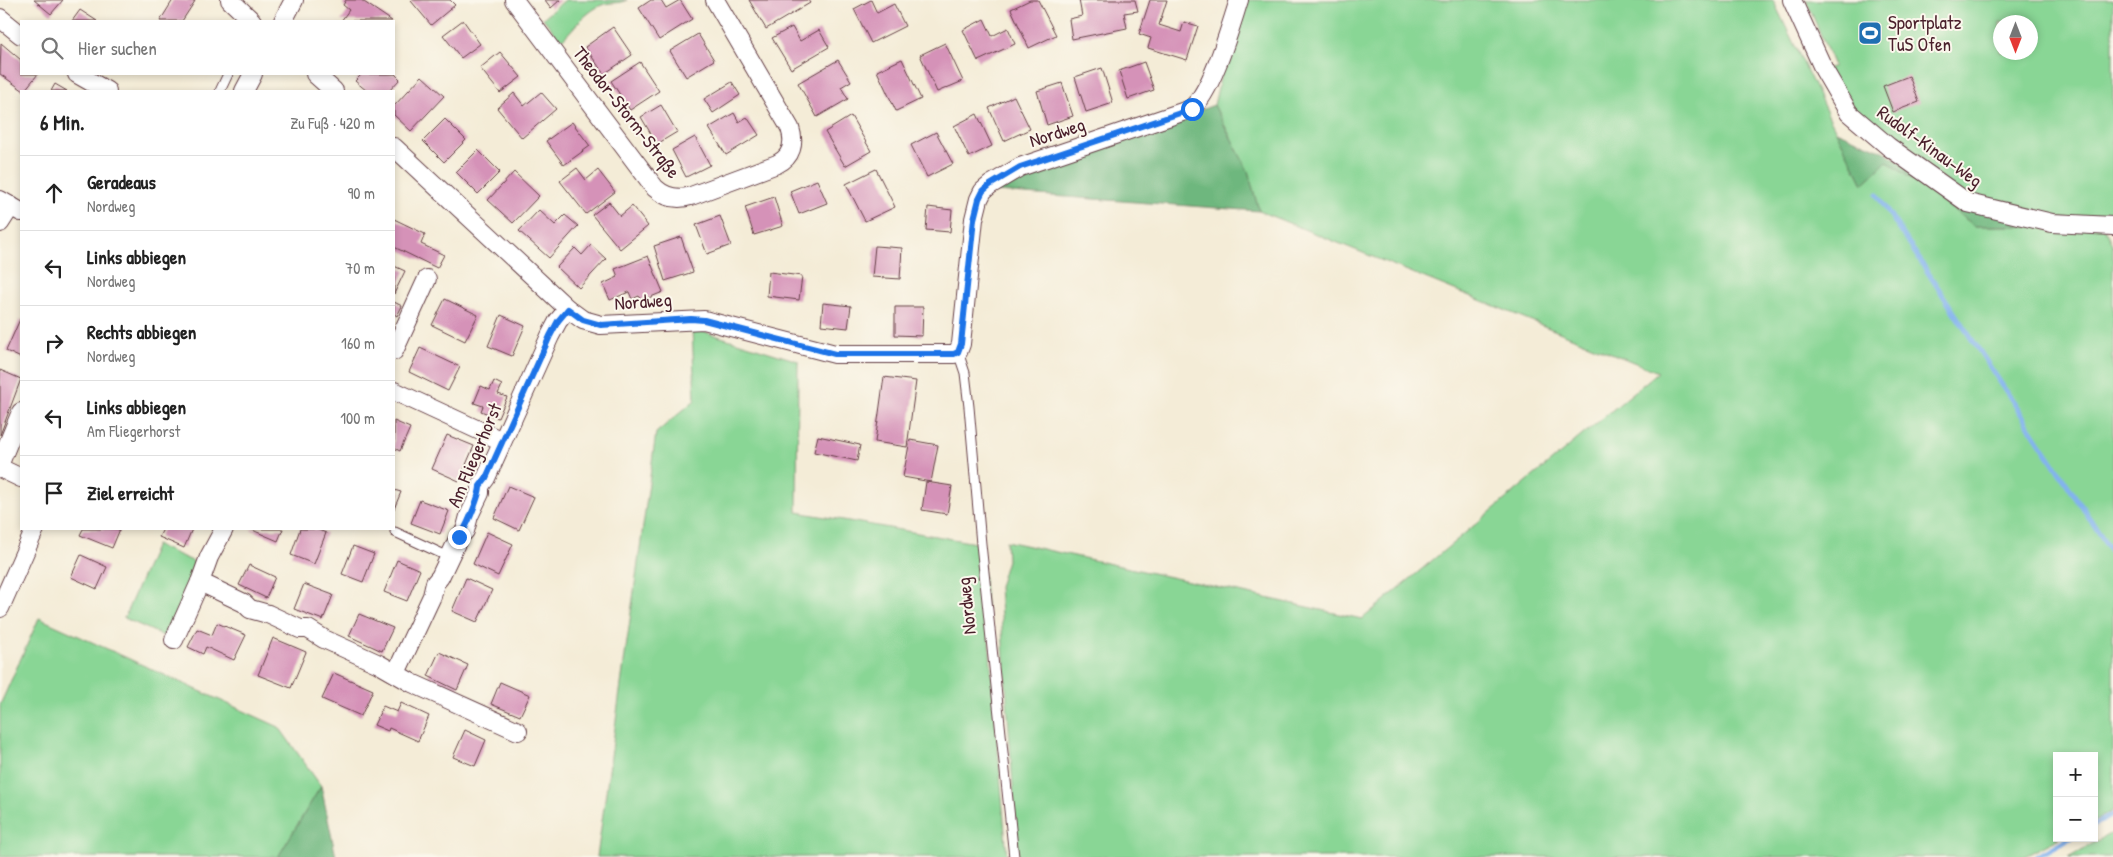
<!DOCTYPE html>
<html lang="de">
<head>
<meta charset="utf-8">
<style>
  :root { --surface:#fff; --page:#f2f2f2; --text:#222; --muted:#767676; --line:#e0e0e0 }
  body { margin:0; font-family:"Patrick Hand",sans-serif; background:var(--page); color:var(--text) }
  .controls { position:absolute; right:15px; bottom:15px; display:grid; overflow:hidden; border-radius:0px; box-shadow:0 2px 8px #0003 }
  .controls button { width:45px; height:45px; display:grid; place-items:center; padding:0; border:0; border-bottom:1px solid var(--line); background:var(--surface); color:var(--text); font:25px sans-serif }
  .compass { position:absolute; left:1993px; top:15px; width:45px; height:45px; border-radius:50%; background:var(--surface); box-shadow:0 2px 8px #0003; rotate:180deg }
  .stop { position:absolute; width:15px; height:15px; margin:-11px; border:4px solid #1a73e8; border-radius:50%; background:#fff }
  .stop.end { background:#1a73e8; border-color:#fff; box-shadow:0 1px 5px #0008 }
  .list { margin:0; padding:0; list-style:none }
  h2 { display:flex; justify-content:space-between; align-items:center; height:65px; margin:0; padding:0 20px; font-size:21px }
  h2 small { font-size:16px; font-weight:400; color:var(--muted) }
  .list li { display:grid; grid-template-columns:32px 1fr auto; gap:15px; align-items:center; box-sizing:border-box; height:75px; padding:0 20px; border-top:1px solid var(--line) }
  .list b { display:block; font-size:19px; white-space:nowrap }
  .list p { margin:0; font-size:16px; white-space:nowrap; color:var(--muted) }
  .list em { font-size:16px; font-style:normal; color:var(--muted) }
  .icon { flex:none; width:28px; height:28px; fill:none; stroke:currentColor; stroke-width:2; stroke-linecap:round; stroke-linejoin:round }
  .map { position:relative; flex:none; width:2113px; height:857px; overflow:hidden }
  .search { position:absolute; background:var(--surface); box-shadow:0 2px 8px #0003; left:20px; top:20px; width:375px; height:55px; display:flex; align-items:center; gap:12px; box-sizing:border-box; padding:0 18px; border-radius:0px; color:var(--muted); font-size:19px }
  .panel { position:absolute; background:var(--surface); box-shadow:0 2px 8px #0003; left:20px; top:90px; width:375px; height:440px; border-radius:0px }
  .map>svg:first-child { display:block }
  .green { fill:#89d695; stroke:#6a7a60; fill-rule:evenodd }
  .forest { fill:#6eb77e; stroke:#5c6b54 }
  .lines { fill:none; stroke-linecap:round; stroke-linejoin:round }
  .stream { stroke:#83b3ee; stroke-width:5 }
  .building { fill:#d592b8 }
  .lane-casing { stroke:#643e45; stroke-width:11 }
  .street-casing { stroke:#643e45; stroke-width:20 }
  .lane { stroke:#fff; stroke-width:9 }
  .street { stroke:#fff; stroke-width:18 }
  .route { stroke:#1a73e8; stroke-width:6 }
  .labels { text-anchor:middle; stroke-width:4; stroke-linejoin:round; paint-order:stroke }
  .poi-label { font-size:19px; fill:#4a1f2b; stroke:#fbf7ec; text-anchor:start }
  .street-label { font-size:19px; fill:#4a1f2b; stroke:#fbf7ec }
</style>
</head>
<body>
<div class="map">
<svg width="2113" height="857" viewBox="0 0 2113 857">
  <rect width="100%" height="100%" fill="#fbf7ec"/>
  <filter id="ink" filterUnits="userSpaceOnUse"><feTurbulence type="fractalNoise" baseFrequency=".02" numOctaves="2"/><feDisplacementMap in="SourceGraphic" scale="10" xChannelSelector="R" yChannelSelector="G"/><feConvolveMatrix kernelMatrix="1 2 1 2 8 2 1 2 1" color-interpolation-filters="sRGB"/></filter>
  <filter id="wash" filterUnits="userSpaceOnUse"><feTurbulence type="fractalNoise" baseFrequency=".0096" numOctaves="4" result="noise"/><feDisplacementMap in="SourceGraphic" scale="20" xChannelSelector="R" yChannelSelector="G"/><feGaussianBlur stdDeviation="1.12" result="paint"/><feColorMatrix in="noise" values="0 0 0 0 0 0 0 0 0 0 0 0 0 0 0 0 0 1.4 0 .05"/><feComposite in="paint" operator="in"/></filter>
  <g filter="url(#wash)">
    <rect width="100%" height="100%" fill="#f4ecd7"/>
    <g class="green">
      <path d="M565 0H627C620 4 612 2 604 4 587 10 573 29 561 41L543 18Z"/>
      <path d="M1238 0H1773L1829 117 1863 184 1887 161 1975 226H2090L1968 203 1849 113 1824 70 1834 66 1806 0H2113V226H2103L2113 246V811L2094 821V756H2057V838H2060L2023 857H1018L999 587 1007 560 1006 541 1362 619 1658 372 1259 211 1248 171 1214 105ZM2000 22H2030V52H2000Z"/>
      <path d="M692 328 798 361 797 512 981 544 1007 857H597L656 433 695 400Z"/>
      <path d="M156 545 199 564 166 637 124 618Z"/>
      <path d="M39 618 279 727 321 786 278 857H0V705Z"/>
      <path d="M2113 832V857H2069Z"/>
    </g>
    <g class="forest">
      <path d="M1214 105 1248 171 1259 211 983 191Z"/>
      <path d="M1836 131 1883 151 1968 203 2103 225 1975 226 1887 161 1863 184Z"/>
      <path d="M321 786 336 857H278Z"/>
    </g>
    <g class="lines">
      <g class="stream">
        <path d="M1877 195 2113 554"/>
        <path d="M2094 825 2113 815"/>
        <path d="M2036 857 2070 838"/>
      </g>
    </g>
    <g id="blocks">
      <g class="building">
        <path d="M34 0H63L51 14Z"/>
        <path d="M173 0 195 1 182 21H160Z"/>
        <path d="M346 0H361L392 21H341L349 10 343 5Z"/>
        <path d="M413 0H450L455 5 431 25 411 1Z"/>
        <path d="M545 0H560L551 8Z"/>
        <path d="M651 0H661L666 8 680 0 692 19 659 40 639 8Z"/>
        <path d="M749 0H808L810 3 766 29Z"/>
        <path d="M871 0 877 13 894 4 905 26 871 43 854 9Z"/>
        <path d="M1030 0H1038L1056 35 1029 48 1011 9Z"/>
        <path d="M1079 0H1135L1138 11 1124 13 1127 28 1072 39 1069 19 1082 16Z"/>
        <path d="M1150 0H1167L1159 25 1181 32 1184 22 1198 26 1187 60 1148 48 1151 38 1139 34Z"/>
        <path d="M80 10 97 21H72Z"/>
        <path d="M984 19 992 36 1008 28 1015 44 978 61 963 30Z"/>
        <path d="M463 20 480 44 461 58 443 35Z"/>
        <path d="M613 27 632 55 604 74 585 47Z"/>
        <path d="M792 27 800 41 819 30 829 47 791 69 772 38Z"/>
        <path d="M698 34 714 60 686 77 670 51Z"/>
        <path d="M1 43 21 60V74H38L24 91 0 74Z"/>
        <path d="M945 43 963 81 937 92 920 55Z"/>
        <path d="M500 52 521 77 500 93 480 68Z"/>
        <path d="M902 59 921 99 896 111 877 71Z"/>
        <path d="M838 60 851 81 841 87 848 99 817 117 798 83Z"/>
        <path d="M640 62 659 91 630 110 611 81Z"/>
        <path d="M1144 62 1154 90 1128 99 1119 71Z"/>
        <path d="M1102 68 1113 103 1086 112 1075 77Z"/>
        <path d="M362 74H395L400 79 389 91H367L355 81Z"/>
        <path d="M422 76 444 96 411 131 394 115V106Z"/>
        <path d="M1909 76 1919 102 1893 112 1883 86Z"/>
        <path d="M732 82 740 95 713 113 704 99Z"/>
        <path d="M1062 83 1073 116 1047 125 1037 91Z"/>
        <path d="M55 84 67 91H51Z"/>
        <path d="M541 92 556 109 522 138 497 108 514 93 524 106Z"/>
        <path d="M1014 96 1030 129 1004 141 989 108Z"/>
        <path d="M661 105 677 132 657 144 641 117Z"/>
        <path d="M734 113 739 122 747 117 759 135 726 155 709 128Z"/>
        <path d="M977 114 992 146 969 157 954 126Z"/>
        <path d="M851 116 871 151 845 166 825 132Z"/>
        <path d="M445 119 466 140 444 162 423 141Z"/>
        <path d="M572 122 590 146 564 165 546 141Z"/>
        <path d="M936 132 953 164 927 177 911 145Z"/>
        <path d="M695 137 710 165 686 177 672 150Z"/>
        <path d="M478 150 500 172 478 194 456 172Z"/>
        <path d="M577 168 586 180 598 170 615 192 586 214 560 181Z"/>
        <path d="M876 169 895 207 865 221 846 184Z"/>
        <path d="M514 172 539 196 513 223 488 200Z"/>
        <path d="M817 180 827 203 799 214 790 191Z"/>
        <path d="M774 197 783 226 754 235 745 207Z"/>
        <path d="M609 202 620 216 632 206 648 226 620 249 592 215Z"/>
        <path d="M928 207 952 210 950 232 926 230Z"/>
        <path d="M539 210 555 225 565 215 578 226 549 258 519 231Z"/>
        <path d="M720 216 731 245 707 254 696 225Z"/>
        <path d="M394 219 425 234 421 244 444 255 437 268 394 247Z"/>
        <path d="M681 237 693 272 665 281 654 246Z"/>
        <path d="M591 245 606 259 579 288 557 267 575 248 582 255Z"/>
        <path d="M875 246 902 248 900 279 872 277Z"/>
        <path d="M648 256 663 292 641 301 639 296 632 299 629 292 610 300 603 284 618 277 615 269Z"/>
        <path d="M394 266 405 271 394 294Z"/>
        <path d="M769 272 802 276 799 300 767 296Z"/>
        <path d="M445 299 478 315 465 341 432 325Z"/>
        <path d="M394 302 402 306 397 316 394 314Z"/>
        <path d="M823 303 851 306 848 328 821 325Z"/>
        <path d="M895 307H923L922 336 895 335Z"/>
        <path d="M501 315 525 326 512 356 488 346Z"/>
        <path d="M21 317V358L6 351Z"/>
        <path d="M420 348 460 367 448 391 409 372Z"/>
        <path d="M0 370 21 379 0 435Z"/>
        <path d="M884 377 916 381 907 447 875 442Z"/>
        <path d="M494 381 502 385 498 394 507 397 498 418 481 411 483 406 474 403 481 386 490 390Z"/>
        <path d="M394 421 410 428 400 451 394 448Z"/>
        <path d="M447 435 474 446 459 481 432 469Z"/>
        <path d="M818 436 860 445 857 461 814 452Z"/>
        <path d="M910 440 938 445 931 482 903 477Z"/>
        <path d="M926 482 952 486 947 514 922 510Z"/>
        <path d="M508 486 534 497 519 530 494 518Z"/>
        <path d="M394 490 401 492 394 509Z"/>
        <path d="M420 500 449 511 440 534 411 523Z"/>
        <path d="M83 529H120L112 548 80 535Z"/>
        <path d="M163 529H192L184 548 159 537Z"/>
        <path d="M250 529H283L278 541Z"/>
        <path d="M300 529H316L326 533 314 564 291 555Z"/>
        <path d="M487 532 513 544 498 576 473 564Z"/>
        <path d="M353 546 374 554 363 582 342 574Z"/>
        <path d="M81 555 107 567 97 589 71 577Z"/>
        <path d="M397 560 420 570 407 601 384 592Z"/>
        <path d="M249 565 275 577 266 598 239 585Z"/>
        <path d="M466 578 492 590 477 622 452 611Z"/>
        <path d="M304 584 333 595 323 620 294 609Z"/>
        <path d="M359 614 393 628 382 651 349 636Z"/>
        <path d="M217 623 246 635 234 660 206 647 203 654 188 647 197 629 212 635Z"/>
        <path d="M273 638 306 652 291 688 258 675Z"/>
        <path d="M439 652 468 665 457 690 428 676Z"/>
        <path d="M334 673 373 690 361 716 322 699Z"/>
        <path d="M500 682 530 695 520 716 491 704Z"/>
        <path d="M401 703 429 716 418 741 389 728 388 731 374 725 383 706 397 712Z"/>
        <path d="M465 730 486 740 475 766 453 757Z"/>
      </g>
    </g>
  </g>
  <g filter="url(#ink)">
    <use href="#blocks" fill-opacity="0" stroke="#643e45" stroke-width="1"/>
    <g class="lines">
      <g class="lane-casing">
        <g id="lane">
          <path d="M220 91 228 74"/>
          <path d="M958 352 965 373 969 407 981 544 1014 857"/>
          <path d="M395 532 449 557"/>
        </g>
      </g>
      <g class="street-casing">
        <g id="street">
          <path d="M230 0 252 21"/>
          <path d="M514 0 655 188C666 198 678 200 691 196L777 164C792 157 795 143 790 128L715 0"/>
          <path d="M1792 0 1824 70 1849 113 1889 147 1968 203 2052 223 2113 226"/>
          <path d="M0 18 21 35"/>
          <path d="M283 21 294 0"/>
          <path d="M77 74 107 91"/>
          <path d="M315 74 334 91"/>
          <path d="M244 91 253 74"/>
          <path d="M394 147 568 309 583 320 601 325 704 320 835 354H954L958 352 961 344 974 219 979 199 983 191 990 185 1020 167 1191 109C1212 92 1230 28 1239 0"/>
          <path d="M0 200 21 212"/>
          <path d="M0 223 11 206"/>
          <path d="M394 351 427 279"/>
          <path d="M394 391 502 441"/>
          <path d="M0 463 21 412"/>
          <path d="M0 468 21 478"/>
          <path d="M200 582 244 603 250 609 268 614 300 629H308L324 639 379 664 412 683 518 731"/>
          <path d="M0 608 35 529"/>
          <path d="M174 640 200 582 209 557 224 529"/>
          <path d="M396 673 432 596 435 583 440 577 459 537 465 531 469 516 480 493V486L486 478 550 336 558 321 568 309"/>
        </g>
      </g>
      <use href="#lane" class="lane"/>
      <use href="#street" class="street"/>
    </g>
  </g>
  <g class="lines" filter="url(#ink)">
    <path class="route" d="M459 537C466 530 480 495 480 486L486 478 550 336 558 321 568 309 583 320 601 325 691 319 704 320 835 354H954L958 352 961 344 974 219 979 199 983 191 990 185 1020 167 1192 109"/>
  </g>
  <defs>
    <g id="stadium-square" transform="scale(1.25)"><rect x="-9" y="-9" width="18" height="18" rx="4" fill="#1f6fb2" stroke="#fbf7ec"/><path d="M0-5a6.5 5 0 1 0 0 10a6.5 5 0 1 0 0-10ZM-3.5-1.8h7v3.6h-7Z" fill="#fff"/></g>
  </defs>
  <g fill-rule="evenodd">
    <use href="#stadium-square" x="1870" y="33"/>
  </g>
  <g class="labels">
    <g class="poi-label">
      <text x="1888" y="29">Sportplatz<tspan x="1888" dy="22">TuS Ofen</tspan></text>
    </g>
    <g class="street-label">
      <text transform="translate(627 112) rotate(52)" y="7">Theodor-Storm-Straße</text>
      <text transform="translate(1057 132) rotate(-18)" y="7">Nordweg</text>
      <text transform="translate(1930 146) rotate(36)" y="7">Rudolf-Kinau-Weg</text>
      <text transform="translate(643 301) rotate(-4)" y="7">Nordweg</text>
      <text transform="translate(474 455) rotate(-67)" y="7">Am Fliegerhorst</text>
      <text transform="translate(966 606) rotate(-96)" y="7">Nordweg</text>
    </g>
  </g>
</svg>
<div class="controls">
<button>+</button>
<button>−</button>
</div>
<svg class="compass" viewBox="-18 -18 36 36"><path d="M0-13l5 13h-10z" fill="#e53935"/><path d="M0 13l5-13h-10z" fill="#767676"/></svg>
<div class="stop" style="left:1192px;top:109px"></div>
<div class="stop end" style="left:459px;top:537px"></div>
<div class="search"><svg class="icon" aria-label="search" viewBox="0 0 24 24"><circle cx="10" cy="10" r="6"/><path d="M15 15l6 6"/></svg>Hier suchen</div>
<section class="panel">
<h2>6 Min.<small>Zu Fuß · 420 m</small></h2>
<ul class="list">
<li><svg class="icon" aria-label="ahead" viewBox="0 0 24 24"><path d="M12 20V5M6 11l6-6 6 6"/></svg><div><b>Geradeaus</b><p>Nordweg</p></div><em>90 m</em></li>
<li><svg class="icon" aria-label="left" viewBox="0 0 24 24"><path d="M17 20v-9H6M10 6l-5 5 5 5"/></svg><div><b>Links abbiegen</b><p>Nordweg</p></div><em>70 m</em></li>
<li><svg class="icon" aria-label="right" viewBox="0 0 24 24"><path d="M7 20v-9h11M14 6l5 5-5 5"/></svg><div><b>Rechts abbiegen</b><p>Nordweg</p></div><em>160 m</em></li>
<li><svg class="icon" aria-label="left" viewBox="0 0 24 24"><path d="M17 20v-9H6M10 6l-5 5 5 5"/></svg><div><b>Links abbiegen</b><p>Am Fliegerhorst</p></div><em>100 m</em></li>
<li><svg class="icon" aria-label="arrive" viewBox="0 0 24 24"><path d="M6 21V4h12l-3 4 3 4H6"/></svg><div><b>Ziel erreicht</b></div></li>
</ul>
</section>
</div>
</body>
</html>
